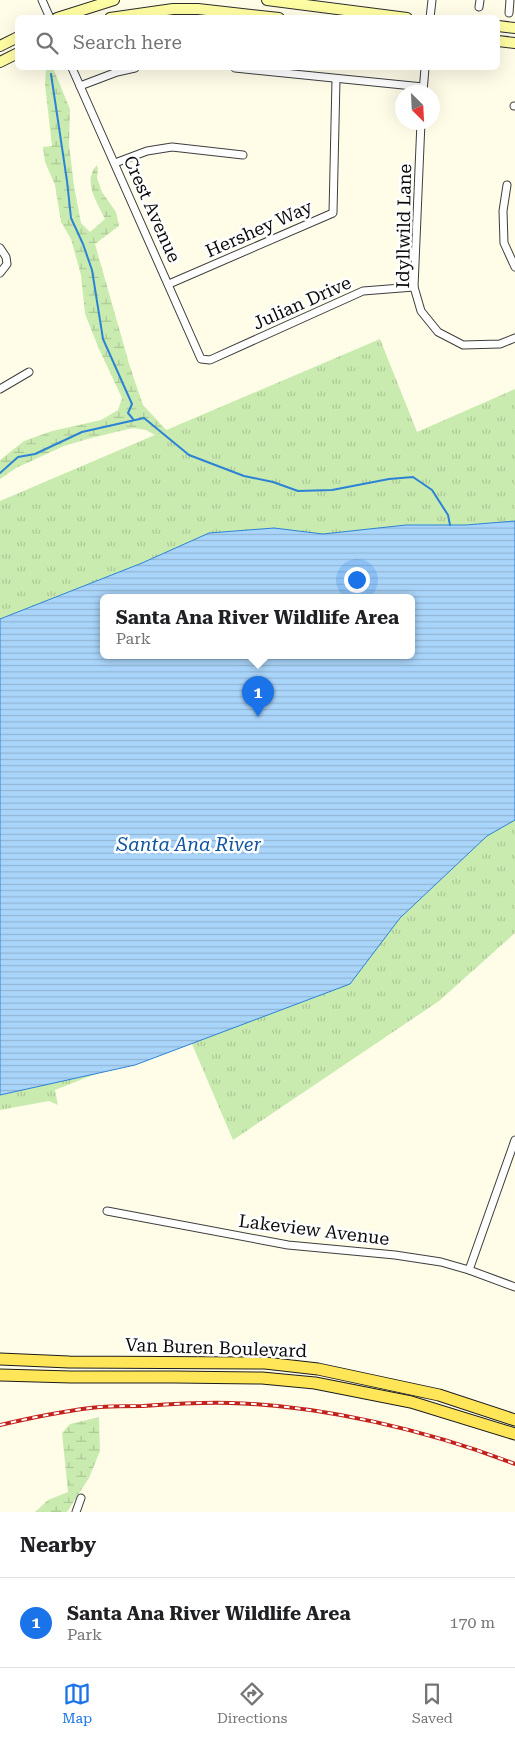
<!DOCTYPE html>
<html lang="en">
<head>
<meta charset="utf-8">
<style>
  :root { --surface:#fff; --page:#f6f6f6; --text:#202124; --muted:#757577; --line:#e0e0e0; --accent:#1a73e8 }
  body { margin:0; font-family:"Roboto Serif",serif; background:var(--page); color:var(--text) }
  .compass { position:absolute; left:395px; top:85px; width:45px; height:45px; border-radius:50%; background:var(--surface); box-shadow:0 5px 20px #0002; rotate:156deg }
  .you { position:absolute; left:356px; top:579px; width:18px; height:18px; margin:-12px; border:4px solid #fff; border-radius:50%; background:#1a73e8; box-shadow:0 0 0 8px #1a73e833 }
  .badge { display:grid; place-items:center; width:32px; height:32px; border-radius:50%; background:var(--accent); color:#fff; font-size:16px; font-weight:700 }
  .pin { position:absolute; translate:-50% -41px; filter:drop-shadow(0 1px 2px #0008) }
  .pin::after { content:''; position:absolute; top:26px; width:18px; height:15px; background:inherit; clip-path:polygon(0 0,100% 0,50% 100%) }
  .popup { position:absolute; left:100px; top:594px; width:315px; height:65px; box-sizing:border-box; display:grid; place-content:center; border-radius:8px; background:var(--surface); filter:drop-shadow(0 1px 4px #0005); font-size:16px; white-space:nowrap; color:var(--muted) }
  .popup b { font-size:19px; color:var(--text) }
  .popup::after { content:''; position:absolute; left:50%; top:100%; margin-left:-10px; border:10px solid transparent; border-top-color:var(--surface) }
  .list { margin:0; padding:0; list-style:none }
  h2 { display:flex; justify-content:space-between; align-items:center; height:65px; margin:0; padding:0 20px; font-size:21px }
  h2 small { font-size:16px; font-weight:400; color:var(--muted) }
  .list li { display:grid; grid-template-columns:32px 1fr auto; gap:15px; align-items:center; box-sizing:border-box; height:90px; padding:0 20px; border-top:1px solid var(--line) }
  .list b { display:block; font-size:19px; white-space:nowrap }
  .list p { margin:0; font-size:16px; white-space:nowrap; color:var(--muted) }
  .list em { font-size:16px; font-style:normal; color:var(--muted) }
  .icon { flex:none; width:28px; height:28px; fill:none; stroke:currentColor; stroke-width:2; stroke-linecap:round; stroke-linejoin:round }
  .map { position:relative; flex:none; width:515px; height:1512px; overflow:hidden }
  .search { position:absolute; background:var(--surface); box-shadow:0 5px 20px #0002; left:15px; right:15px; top:15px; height:55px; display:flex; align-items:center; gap:12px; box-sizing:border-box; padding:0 18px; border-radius:8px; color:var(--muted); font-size:19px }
  .sheet { height:155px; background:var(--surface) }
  nav { display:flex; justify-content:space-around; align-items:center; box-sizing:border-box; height:70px; border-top:1px solid var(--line); background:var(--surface); font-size:14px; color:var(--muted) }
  nav a { display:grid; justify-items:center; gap:2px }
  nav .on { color:var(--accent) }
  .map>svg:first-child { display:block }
  .wetland { fill:url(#wetland-marsh) }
  .park { fill:url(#park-tufts); fill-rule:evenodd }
  .water { fill:url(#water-rules); stroke:#2c83d5; fill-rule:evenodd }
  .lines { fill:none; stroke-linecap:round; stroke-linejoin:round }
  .stream { stroke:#2c83d5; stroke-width:2 }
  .street-casing { stroke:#3e3e3e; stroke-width:9 }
  .secondary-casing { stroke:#2d2d2d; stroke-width:12 }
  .primary-casing { stroke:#1c1c1c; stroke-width:13 }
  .street { stroke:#fff; stroke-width:7 }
  .secondary { stroke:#fffda3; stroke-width:10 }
  .primary { stroke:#ffe558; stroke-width:11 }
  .rail-casing { stroke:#c2221c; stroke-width:4 }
  .rail { stroke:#fff; stroke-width:2; stroke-dasharray:5.5; stroke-linecap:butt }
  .labels { text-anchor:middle; stroke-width:5; stroke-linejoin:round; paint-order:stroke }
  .street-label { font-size:18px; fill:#0b0b0b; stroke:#fff }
  .water-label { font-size:19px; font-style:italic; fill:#0e55a2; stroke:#fff }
</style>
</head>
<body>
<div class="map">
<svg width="515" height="1512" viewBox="0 0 515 1512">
  <defs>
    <pattern id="wetland-marsh" width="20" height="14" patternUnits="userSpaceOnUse" patternTransform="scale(1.25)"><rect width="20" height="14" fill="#caebb0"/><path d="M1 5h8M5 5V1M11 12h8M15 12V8" fill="none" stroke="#acc896"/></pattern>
    <pattern id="park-tufts" width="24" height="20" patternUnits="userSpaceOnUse" patternTransform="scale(1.25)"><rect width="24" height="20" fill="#caebb0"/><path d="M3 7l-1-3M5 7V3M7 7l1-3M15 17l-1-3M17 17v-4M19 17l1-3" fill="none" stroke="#acc896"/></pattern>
    <pattern id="water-rules" width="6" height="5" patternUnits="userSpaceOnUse" patternTransform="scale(1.25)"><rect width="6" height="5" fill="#aad5fa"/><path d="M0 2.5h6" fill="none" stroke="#91b6d5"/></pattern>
  </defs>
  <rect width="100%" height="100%" fill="#fffde8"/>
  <g class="wetland">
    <path d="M46 68H53L70 109 69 144 74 186 81 223 90 232 105 219C97 202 82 182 97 165L98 169 97 178 102 192 116 212 119 226 95 244 130 367 143 405 184 449 167 442 146 430 133 428 91 438 64 446 16 468 0 479V460L24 441 52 431 101 420 118 410 122 398 99 349 85 314 81 275 71 239 61 222 55 185 45 162 43 147 52 146 45 85Z"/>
    <path d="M99 1417 100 1451 89 1478 67 1512H35L48 1500 68 1492 62 1433 70 1424Z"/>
  </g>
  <path class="park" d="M380 339 417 432 515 389V933L439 1001 233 1140 189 1037 55 1090 58 1105 49 1101 0 1110V501ZM104 598H412V656H104Z"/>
  <path class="water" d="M515 521V820L487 836 400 918 350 984 135 1065 0 1095V619L142 563 209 533 274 528 323 534 406 525H466ZM104 598H412V656H104Z"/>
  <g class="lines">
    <g class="stream">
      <path d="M51 74 67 181 71 218 83 244 92 270 103 339 132 404 128 413 133 419"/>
      <path d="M0 473 18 457 35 454 82 432 144 418 189 455 244 476 273 482 298 491 332 490 389 479 413 477 432 490 448 515 450 525"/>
    </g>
    <g class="street-casing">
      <g id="street">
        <path d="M42 0 50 18"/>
        <path d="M479 7 480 0"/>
        <path d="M509 13 510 0"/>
        <path d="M430 18 432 0"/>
        <path d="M72 68 201 359 210 360 363 291 414 287"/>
        <path d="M235 68 423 87"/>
        <path d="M80 86 117 72 135 68"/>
        <path d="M423 92 425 68"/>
        <path d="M514 106H515"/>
        <path d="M421 122 414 287 421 311 438 332 463 345 500 344 515 338"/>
        <path d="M115 163 147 151 172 147 243 155"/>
        <path d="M507 185 503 211 504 243 515 267"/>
        <path d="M0 248 6 257 7 264 0 273"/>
        <path d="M169 284 333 213 336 79"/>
        <path d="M0 389 29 372"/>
        <path d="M107 1211 288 1245 395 1255 441 1262 469 1270 515 1287"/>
        <path d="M469 1270 515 1140"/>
        <path d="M76 1512 81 1498"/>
      </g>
    </g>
    <g class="secondary-casing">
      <g id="secondary">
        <path d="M267 0 407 18"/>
        <path d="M57 18 114 0"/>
        <path d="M110 18 173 9H198L279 18"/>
        <path d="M498 26 515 28"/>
        <path d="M498 41 515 43"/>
        <path d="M0 46 18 37"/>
        <path d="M0 62 18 53"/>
      </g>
    </g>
    <g class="primary-casing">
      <g id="primary">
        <path d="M0 1359 69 1362 265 1363 318 1369 439 1395 515 1420"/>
        <path d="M0 1375 71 1377H174L262 1378 315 1383 411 1402 515 1434"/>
      </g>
    </g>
    <use href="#street" class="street"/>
    <use href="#secondary" class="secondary"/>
    <use href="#primary" class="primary"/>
    <g class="rail-casing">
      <path id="rail" d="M0 1425C30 1418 59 1412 90 1408 107 1406 125 1406 143 1406 172 1404 201 1402 230 1403 321 1405 430 1431 515 1464"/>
    </g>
    <use href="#rail" class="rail"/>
  </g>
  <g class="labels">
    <g class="street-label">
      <text transform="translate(152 209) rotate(66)" y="6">Crest Avenue</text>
      <text transform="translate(404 226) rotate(-89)" y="6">Idyllwild Lane</text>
      <text transform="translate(259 229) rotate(-24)" y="6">Hershey Way</text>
      <text transform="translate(302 303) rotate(-24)" y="6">Julian Drive</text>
      <text transform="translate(314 1230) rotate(7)" y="6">Lakeview Avenue</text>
      <text transform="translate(216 1348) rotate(2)" y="6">Van Buren Boulevard</text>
    </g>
    <g class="water-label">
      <text x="189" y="851">Santa Ana River</text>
    </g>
  </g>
</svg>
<svg class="compass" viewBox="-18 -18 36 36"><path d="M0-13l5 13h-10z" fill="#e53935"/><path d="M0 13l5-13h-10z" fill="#757577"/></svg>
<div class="you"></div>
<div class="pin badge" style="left:258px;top:717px">1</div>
<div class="popup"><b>Santa Ana River Wildlife Area</b>Park</div>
<div class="search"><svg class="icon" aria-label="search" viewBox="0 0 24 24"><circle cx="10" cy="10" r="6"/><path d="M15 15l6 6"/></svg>Search here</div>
</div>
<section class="sheet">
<h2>Nearby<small></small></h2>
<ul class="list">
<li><span class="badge">1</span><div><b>Santa Ana River Wildlife Area</b><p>Park</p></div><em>170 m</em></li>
</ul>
</section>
<nav>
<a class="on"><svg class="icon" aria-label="map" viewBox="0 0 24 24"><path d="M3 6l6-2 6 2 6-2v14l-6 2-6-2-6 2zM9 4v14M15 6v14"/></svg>Map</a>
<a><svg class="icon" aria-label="directions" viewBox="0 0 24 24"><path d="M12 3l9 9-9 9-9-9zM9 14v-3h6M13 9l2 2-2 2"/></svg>Directions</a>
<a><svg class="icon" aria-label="saved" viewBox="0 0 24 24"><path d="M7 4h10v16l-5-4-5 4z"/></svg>Saved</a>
</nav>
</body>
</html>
